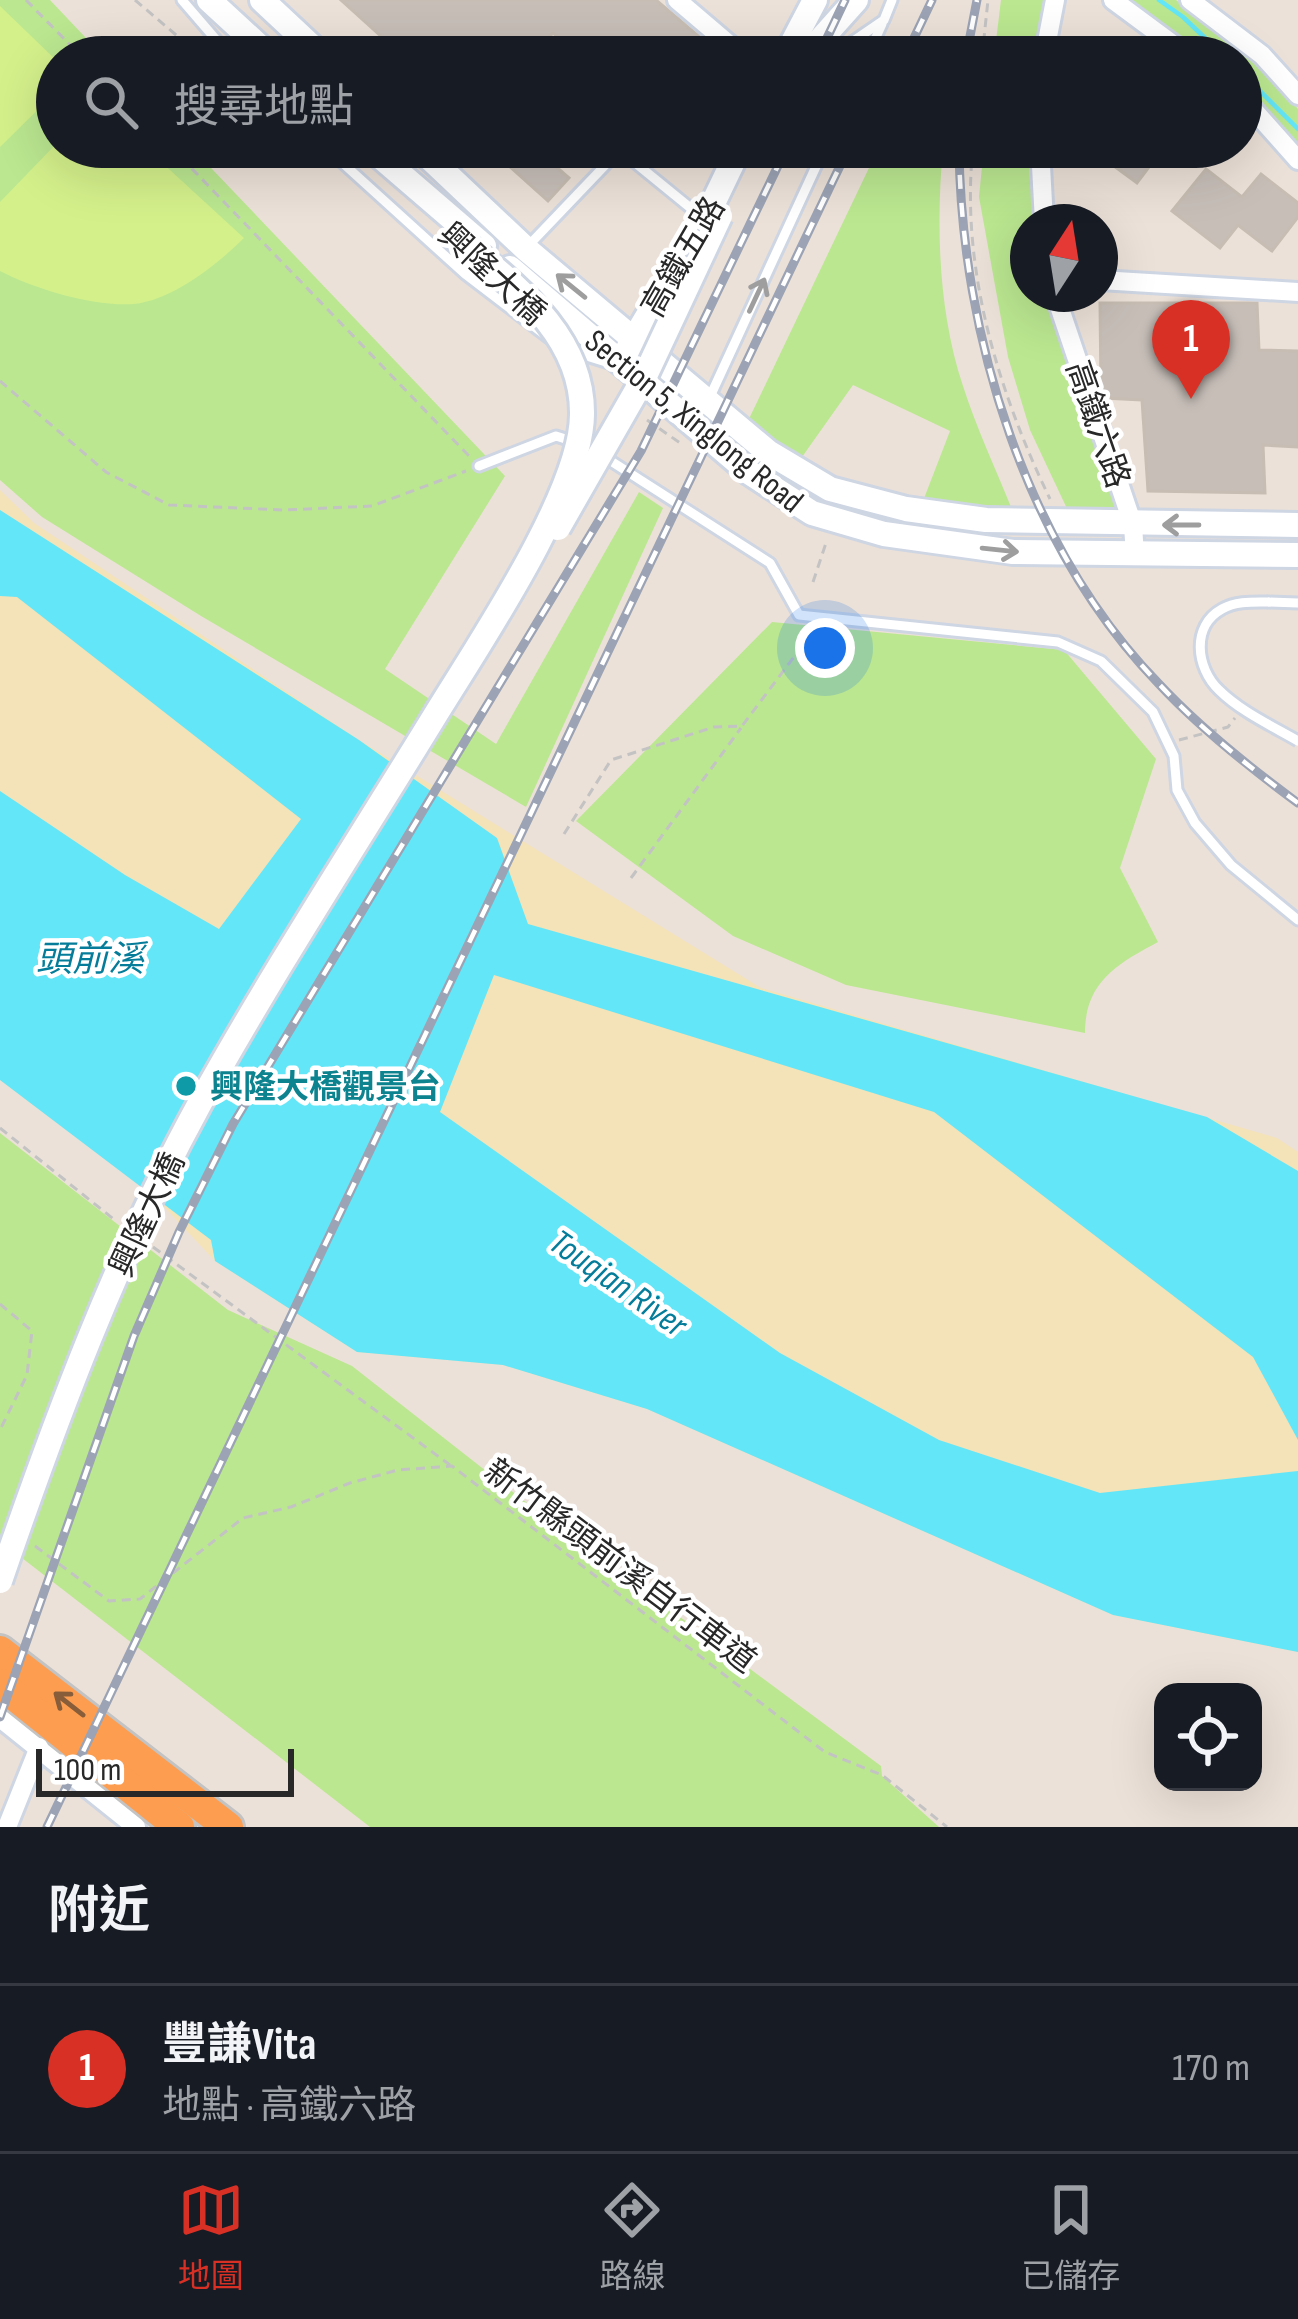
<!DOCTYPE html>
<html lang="zh-TW">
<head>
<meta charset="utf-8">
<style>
  :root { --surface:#171b24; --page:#20242c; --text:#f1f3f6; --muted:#9ea1a6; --line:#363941; --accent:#d93025 }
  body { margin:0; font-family:"Sofia Sans Condensed","Noto Sans TC",sans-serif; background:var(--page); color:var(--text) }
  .controls { position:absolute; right:36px; bottom:36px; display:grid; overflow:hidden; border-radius:24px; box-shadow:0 12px 48px #0002 }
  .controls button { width:108px; height:108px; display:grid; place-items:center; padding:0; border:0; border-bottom:3px solid var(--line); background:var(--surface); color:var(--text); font:60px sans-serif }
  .compass { position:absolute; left:1010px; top:204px; width:108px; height:108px; border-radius:50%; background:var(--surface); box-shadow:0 12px 48px #0002; rotate:12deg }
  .scale { position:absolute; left:36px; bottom:30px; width:258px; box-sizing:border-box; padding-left:12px; border:6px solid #282828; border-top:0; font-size:33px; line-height:42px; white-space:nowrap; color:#282828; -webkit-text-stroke:9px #fff; paint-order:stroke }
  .you { position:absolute; left:825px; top:648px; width:42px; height:42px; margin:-30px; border:9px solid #fff; border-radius:50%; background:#1a73e8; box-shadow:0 0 0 18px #1a73e833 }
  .badge { display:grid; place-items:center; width:78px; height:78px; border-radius:50%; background:var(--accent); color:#fff; font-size:39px; font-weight:700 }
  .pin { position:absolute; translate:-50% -99px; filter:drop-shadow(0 3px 6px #0008) }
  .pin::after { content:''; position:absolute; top:63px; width:42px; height:36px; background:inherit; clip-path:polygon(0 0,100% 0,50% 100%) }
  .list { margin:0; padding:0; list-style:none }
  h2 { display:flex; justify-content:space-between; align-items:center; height:156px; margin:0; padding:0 48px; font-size:51px }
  h2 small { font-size:39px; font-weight:400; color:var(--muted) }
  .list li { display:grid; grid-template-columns:78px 1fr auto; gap:36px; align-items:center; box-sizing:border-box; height:168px; padding:0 48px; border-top:3px solid var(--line) }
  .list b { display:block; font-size:45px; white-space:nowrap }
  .list p { margin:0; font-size:39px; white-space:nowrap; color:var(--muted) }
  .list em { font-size:39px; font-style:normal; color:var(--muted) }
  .icon { flex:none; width:66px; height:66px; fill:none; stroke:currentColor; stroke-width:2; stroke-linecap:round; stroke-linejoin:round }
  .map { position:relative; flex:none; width:1298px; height:1827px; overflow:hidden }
  .search { position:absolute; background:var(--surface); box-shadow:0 12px 48px #0002; left:36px; right:36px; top:36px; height:132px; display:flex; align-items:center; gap:30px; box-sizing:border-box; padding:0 42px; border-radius:66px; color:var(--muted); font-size:45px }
  .sheet { height:324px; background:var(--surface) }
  nav { display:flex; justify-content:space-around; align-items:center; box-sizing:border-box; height:168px; border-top:3px solid var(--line); background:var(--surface); font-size:33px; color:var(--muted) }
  nav a { display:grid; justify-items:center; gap:6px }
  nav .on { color:var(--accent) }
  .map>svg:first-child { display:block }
  .green { fill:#bbe790 }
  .sand { fill:#f4e2b8 }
  .pitch { fill:#d4f08b }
  .water { fill:#63e6f7 }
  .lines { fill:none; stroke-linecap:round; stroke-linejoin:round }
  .stream { stroke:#63e6f7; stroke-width:4.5 }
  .building { fill:#c7beb8; stroke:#c7bdb2; stroke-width:3 }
  .service-casing { stroke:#ced5e3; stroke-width:15 }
  .minor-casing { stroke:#ced5e3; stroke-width:24 }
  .tertiary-casing { stroke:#ced5e3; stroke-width:30 }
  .trunk-casing { stroke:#c3c3c3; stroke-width:36 }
  .path { stroke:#c3c3c3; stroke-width:3; stroke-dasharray:9 6; stroke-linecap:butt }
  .service { stroke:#fff; stroke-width:9 }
  .minor { stroke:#fff; stroke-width:18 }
  .tertiary { stroke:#fff; stroke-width:24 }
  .trunk { stroke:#fc9d50; stroke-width:30 }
  .rail-casing { stroke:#9ba3b4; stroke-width:9 }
  .rail { stroke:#fff; stroke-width:4.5; stroke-dasharray:14; stroke-linecap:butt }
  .service-bridge-casing { stroke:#ced5e3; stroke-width:15; stroke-linecap:butt }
  .tertiary-bridge-casing { stroke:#ced5e3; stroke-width:30; stroke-linecap:butt }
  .service-bridge { stroke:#fff; stroke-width:9 }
  .tertiary-bridge { stroke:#fff; stroke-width:24 }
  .oneway { stroke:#9e9e9e }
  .oneway2 { stroke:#875d3a }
  .culture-dot { fill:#0f9aa8; stroke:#fff; stroke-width:4.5 }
  .labels { text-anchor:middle; stroke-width:9; stroke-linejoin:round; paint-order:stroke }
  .street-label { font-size:33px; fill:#282828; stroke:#fff }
  .culture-label { font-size:33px; font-weight:bold; fill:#0d838f; stroke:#fff; text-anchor:start }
  .water-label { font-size:36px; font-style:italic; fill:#057d9a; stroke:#fff }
</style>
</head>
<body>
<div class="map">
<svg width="1298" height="1827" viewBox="0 0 1298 1827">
  <rect width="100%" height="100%" fill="#ece1d8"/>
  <g class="green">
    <path d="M0 0H50L104 57H57V147H191L505 476 385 669 496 744 639 492 663 508 526 807 201 616 42 517 0 480Z"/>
    <path d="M1001 0H1046L1034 57H994Z"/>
    <path d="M1128 0H1176L1248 54 1298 109V145L1241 84V57H1204Z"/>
    <path d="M879 147H943C936 225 938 311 963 386 976 427 995 467 1011 507L923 501 950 431 853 385 802 457 747 423Z"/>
    <path d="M984 147H1027L1034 222H1028V294H1043L1118 511 1070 515 1030 430 1008 357 979 197Z"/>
    <path d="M772 622 1064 650 1156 759 1120 868 1158 942C1117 964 1085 982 1085 1033L846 985 733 936 576 821Z"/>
    <path d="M0 1133 228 1310 352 1366 541 1514 881 1766 882 1776 939 1827H370L0 1541Z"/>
  </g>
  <path class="sand" d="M0 490 34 523 359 740 761 988 1277 1138 1298 1152V1652L1113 1615 647 1409 503 1365 357 1352 215 1261 153 1195 0 1080Z"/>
  <g class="pitch">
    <path d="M0 6 57 61V91L0 147Z"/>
    <path d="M57 143V147H145L244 238C218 264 173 300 134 304 95 307 34 289 0 271V202Z"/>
  </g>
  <path class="water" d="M0 510 359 740 497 838 528 924 1207 1117 1298 1171V1440L1253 1357 934 1112 494 975 440 1112 780 1353 939 1440 1100 1493 1298 1471V1652L1113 1615 647 1409 503 1365 357 1352 215 1261 211 1240 0 1080V791L125 875 219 929 301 819 17 597 0 596Z"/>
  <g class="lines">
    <g class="stream">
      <path d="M1159 0 1183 17 1225 57"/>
      <path d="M1241 72 1298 129"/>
    </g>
  </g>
  <g class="building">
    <path d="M341 0H656L723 57H579L553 33 530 57H404Z"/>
    <path d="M488 147H570L554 165 569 178 548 201Z"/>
    <path d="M1088 147H1164L1137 183Z"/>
    <path d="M1206 169 1242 197 1261 174 1298 203V217L1272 251 1238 225 1220 248 1172 211Z"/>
    <path d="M1100 303H1257L1259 350 1298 351V447L1263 445 1265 493 1148 491 1142 400 1104 398 1101 388Z"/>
  </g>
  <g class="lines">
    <g class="service-casing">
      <g id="service">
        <path d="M182 0 231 57"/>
        <path d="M830 57 884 20 892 0"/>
        <path d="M867 57 882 24"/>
        <path d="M325 147 465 274 549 338"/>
        <path d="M529 245 614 156 628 157 704 219"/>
        <path d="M574 352 609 363"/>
        <path d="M708 401 825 147"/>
        <path d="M603 456 770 563 799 615 1058 642 1101 661 1153 712 1174 756 1177 790 1195 823 1231 865 1298 920"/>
        <path d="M479 466 556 436 578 443"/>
        <path d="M1268 602 1298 603"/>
      </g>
    </g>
    <g class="minor-casing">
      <g id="minor">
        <path d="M677 0 744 57"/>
        <path d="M1113 0 1190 57"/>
        <path d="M1190 0 1262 55 1298 95"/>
        <path d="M1044 57 1055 0"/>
        <path d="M1241 96 1298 160"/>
        <path d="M1040 147 1044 222"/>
        <path d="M1100 280 1298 292"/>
        <path d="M1055 294 1133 525 1135 556"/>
        <path d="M0 1718 136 1827"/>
        <path d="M7 1827 39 1747"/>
      </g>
    </g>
    <g class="tertiary-casing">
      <g id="tertiary">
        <path d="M209 0 271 57"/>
        <path d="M262 0 323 57"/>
        <path d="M785 57 815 0"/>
        <path d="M805 57 856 0"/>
        <path d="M369 147 484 246"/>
        <path d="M418 147 526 249 768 452 830 489 906 509 986 520 1298 525"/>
        <path d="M510 268 750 473 812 513 884 534 1013 552 1298 555"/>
        <path d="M628 349 705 220 740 147"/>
      </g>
    </g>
    <g class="trunk-casing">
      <g id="trunk">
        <path d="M0 1651 228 1827"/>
        <path d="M0 1684 179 1827"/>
      </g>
    </g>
    <g class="path">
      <path d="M26 0 82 57"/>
      <path d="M135 0 202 57"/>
      <path d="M982 57 988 0"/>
      <path d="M171 147 469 456"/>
      <path d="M973 147C960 267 998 391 1050 499"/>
      <path d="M0 381 106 472 169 505 284 510 372 506 466 471"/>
      <path d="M647 420 683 445"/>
      <path d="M813 582 827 540"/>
      <path d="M1179 740 1228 727 1235 718"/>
      <path d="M564 834 611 760 714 727 742 726 812 633"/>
      <path d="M631 878 741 728"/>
      <path d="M0 1128 116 1221"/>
      <path d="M153 1247 450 1465"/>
      <path d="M0 1304 32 1331 27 1375 0 1430"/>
      <path d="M35 1546 109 1601 140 1599 243 1518 291 1507 350 1483 398 1470 452 1466 825 1752 882 1775 947 1827"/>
    </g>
    <use href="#service" class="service"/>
    <use href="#minor" class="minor"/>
    <use href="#tertiary" class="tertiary"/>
    <use href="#trunk" class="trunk"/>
    <g class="rail-casing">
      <g id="rail">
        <path d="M818 57 845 0"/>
        <path d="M905 57 932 0"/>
        <path d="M966 57 977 0"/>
        <path d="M959 147C961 335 1026 547 1159 684 1201 729 1249 767 1298 803"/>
        <path d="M0 1717 134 1336 179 1232 233 1124 641 451 787 147"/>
        <path d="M47 1827 849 147"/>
      </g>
    </g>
    <use href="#rail" class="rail"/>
    <g class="service-bridge-casing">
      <path id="service-bridge" d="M1268 602C1253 602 1236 601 1222 609 1191 626 1196 668 1219 690 1240 711 1272 726 1298 741"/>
    </g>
    <g class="tertiary-bridge-casing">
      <g id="tertiary-bridge">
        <path d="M558 528 645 376 720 216"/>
        <path d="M0 1581C56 1418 117 1254 200 1103 274 970 357 843 436 714 479 644 582 492 582 414 583 333 510 282 455 235"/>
      </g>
    </g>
    <use href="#service-bridge" class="service-bridge"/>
    <use href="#tertiary-bridge" class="tertiary-bridge"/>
  </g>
  <defs><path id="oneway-shaft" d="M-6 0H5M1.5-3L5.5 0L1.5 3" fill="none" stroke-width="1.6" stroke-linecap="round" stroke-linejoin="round" transform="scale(3)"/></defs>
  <g class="oneway">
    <use href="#oneway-shaft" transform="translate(571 286) rotate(-141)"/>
    <use href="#oneway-shaft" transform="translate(757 295) rotate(-65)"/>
    <use href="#oneway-shaft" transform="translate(1181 525) rotate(-180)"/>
    <use href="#oneway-shaft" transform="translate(1000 550) rotate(6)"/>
  </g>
  <use class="oneway2" href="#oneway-shaft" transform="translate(69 1704) rotate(-142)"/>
  <circle class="culture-dot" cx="186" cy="1086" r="12"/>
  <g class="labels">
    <g class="street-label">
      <text transform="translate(682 256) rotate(-60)" y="12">高鐵五路</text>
      <text transform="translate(493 273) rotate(43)" y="12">興隆大橋</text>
      <text transform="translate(695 420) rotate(39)" y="12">Section 5, Xinglong Road</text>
      <text transform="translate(1099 424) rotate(71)" y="12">高鐵六路</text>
      <text transform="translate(146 1214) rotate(-65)" y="12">興隆大橋</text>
      <text transform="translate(621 1565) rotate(37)" y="12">新竹縣頭前溪自行車道</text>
    </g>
    <g class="culture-label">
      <text x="210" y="1098">興隆大橋觀景台</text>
    </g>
    <g class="water-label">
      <text x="90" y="971">頭前溪</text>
      <text transform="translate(619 1282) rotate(35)" y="13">Touqian River</text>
    </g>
  </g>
</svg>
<div class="controls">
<button><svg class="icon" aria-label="locate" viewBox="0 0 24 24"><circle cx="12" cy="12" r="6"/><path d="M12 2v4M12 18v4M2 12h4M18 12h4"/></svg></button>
</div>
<svg class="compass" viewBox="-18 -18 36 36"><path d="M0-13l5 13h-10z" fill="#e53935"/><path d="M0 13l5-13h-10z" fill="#9ea1a6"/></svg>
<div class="scale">100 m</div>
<div class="you"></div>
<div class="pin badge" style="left:1191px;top:399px">1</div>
<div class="search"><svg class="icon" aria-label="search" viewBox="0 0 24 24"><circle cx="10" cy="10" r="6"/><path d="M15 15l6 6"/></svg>搜尋地點</div>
</div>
<section class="sheet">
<h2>附近<small></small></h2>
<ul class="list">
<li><span class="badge">1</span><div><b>豐謙Vita</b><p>地點 · 高鐵六路</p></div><em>170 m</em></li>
</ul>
</section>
<nav>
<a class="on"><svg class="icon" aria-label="map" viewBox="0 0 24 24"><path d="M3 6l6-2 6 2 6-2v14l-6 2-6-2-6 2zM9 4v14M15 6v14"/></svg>地圖</a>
<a><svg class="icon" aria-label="directions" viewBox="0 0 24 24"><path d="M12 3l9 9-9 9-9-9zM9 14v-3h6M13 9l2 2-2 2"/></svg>路線</a>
<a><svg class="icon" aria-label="saved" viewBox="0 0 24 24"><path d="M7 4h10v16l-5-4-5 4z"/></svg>已儲存</a>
</nav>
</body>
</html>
